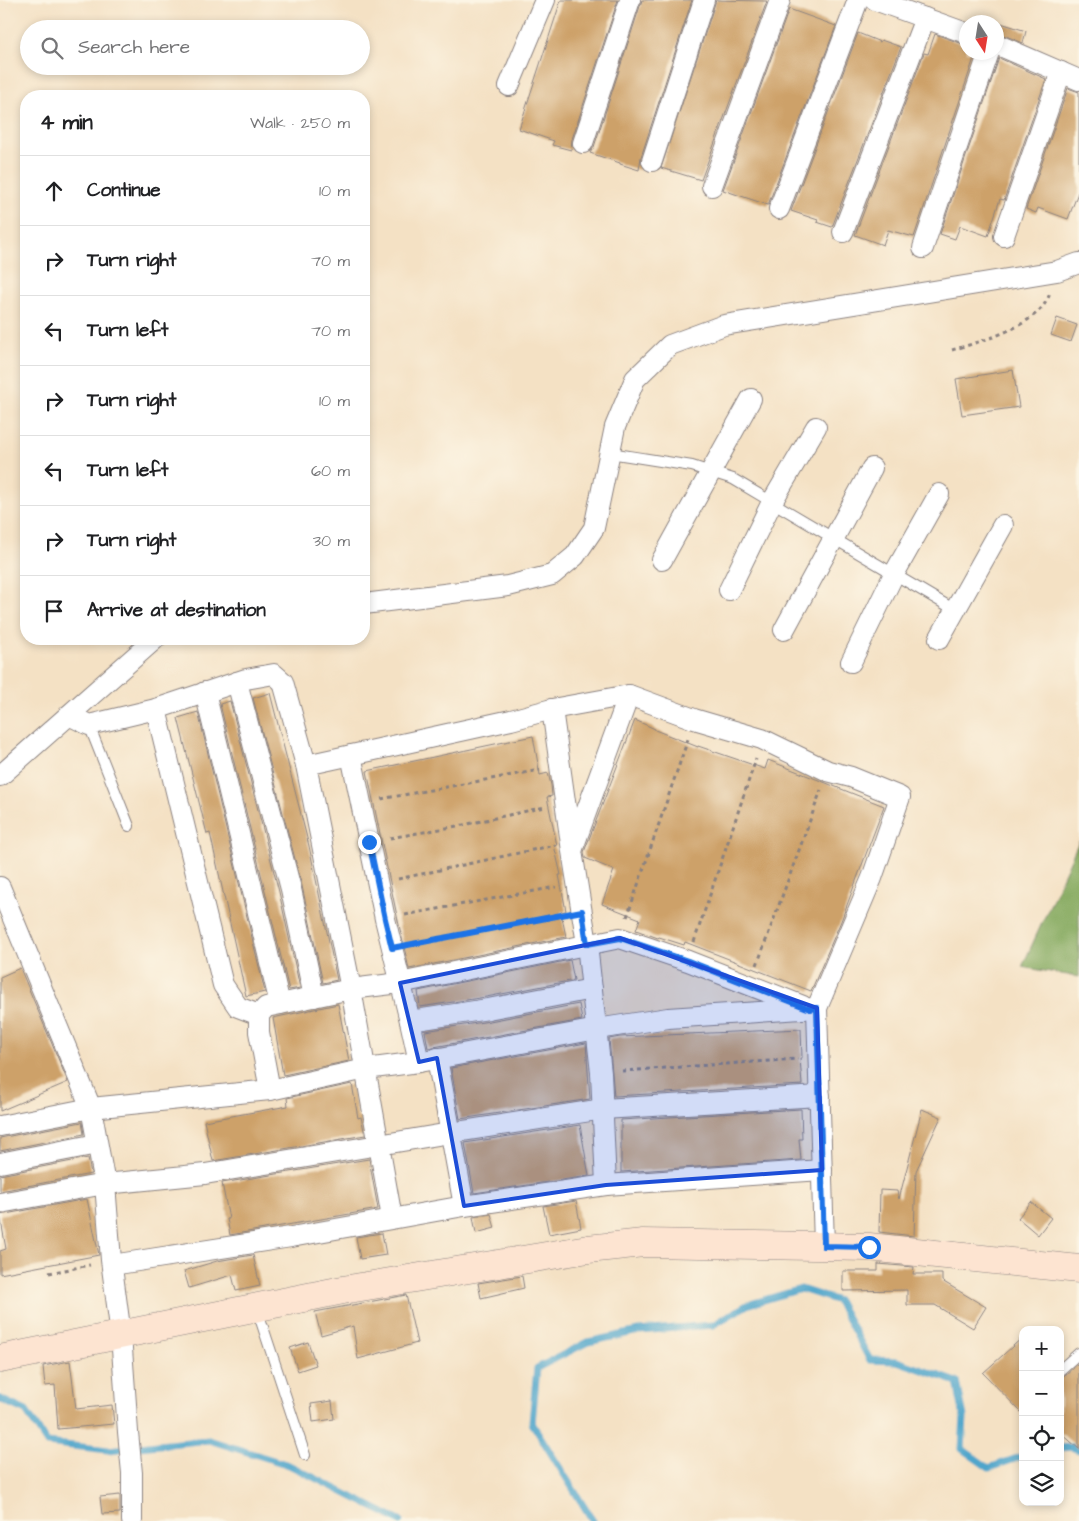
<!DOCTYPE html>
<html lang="en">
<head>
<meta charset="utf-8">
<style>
  :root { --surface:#fff; --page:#f2f2f2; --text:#202124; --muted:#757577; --line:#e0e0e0 }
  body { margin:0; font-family:"Architects Daughter",sans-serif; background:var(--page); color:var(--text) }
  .controls { position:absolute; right:15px; bottom:15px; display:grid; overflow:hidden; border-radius:10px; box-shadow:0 2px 8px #0003 }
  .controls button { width:45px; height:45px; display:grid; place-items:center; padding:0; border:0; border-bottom:1px solid var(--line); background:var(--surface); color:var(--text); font:25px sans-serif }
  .compass { position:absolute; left:959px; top:15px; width:45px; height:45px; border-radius:50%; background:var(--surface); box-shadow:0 2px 8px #0003; rotate:168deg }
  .stop { position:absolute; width:15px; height:15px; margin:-11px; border:4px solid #1a73e8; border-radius:50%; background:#fff }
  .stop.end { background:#1a73e8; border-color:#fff; box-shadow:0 1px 5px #0008 }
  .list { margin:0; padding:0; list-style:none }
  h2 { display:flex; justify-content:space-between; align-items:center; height:65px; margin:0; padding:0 20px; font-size:21px }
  h2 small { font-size:16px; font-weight:400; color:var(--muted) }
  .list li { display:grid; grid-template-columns:32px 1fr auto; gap:15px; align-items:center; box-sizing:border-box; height:70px; padding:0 20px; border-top:1px solid var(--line) }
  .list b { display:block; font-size:19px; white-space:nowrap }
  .list em { font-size:16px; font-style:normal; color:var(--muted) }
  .icon { flex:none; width:28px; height:28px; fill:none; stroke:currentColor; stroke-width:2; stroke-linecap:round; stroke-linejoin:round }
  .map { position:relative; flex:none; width:1079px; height:1521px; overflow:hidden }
  .search { position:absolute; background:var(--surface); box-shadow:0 2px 8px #0003; left:20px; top:20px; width:350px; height:55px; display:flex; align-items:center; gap:12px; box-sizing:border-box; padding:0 18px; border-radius:28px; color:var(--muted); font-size:19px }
  .panel { position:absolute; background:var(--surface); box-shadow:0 2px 8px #0003; left:20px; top:90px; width:350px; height:555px; border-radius:20px }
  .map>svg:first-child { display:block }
  .forest { fill:#86aa60; stroke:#54664e }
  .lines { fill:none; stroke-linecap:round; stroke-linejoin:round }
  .stream { stroke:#4fa5cb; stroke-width:7 }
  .building { fill:#cda169 }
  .lane-casing { stroke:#8b8280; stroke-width:12 }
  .street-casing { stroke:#8b8280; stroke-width:22 }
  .secondary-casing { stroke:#8b8280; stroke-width:29 }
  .path { stroke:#8b8280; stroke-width:3; stroke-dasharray:4 4; stroke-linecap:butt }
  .lane { stroke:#fff; stroke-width:10 }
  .street { stroke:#fff; stroke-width:20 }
  .secondary { stroke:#fde4d1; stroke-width:28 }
  .route { stroke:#1a73e8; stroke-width:6 }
  .marked { fill:#1d4ed8; fill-opacity:0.2; stroke:#1d4ed8; stroke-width:4; stroke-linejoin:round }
</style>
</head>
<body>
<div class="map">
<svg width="1079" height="1521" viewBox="0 0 1079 1521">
  <rect width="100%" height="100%" fill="#fcf5e5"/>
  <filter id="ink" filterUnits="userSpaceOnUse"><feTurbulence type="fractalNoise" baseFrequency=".02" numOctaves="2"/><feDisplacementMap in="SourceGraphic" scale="10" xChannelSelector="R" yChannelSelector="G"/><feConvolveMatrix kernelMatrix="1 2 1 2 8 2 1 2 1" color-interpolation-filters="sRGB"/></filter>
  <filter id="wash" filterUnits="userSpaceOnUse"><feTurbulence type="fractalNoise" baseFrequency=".0096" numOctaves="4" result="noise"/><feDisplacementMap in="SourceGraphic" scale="20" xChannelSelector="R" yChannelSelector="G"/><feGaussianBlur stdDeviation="1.12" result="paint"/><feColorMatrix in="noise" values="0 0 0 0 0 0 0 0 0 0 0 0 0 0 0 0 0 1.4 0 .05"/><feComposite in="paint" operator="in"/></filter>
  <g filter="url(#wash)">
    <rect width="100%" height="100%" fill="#f4e1c4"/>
    <path class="forest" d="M1079 841V977L1022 967Z"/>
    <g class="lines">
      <g class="stream">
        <path d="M0 1399 26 1411 47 1443 108 1450 209 1440 289 1465 400 1521"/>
        <path d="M1060 1448 1071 1447 1079 1450"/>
        <path d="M593 1521 532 1423 537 1368 588 1342 639 1331 713 1325 747 1305 801 1289 838 1301 870 1360 897 1361 957 1382 964 1417 962 1449 989 1468 1023 1456"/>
      </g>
    </g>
    <g id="blocks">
      <g class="building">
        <path d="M561 0H618L572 139 571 150 552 145 554 141 519 129Z"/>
        <path d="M642 0H692L641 157 639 170 620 164V163L590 153 594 147Z"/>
        <path d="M716 0 767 1 701 180 661 168Z"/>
        <path d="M789 9 836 26 768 205 723 190Z"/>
        <path d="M982 17 1026 31 1023 43 996 32V22H980Z"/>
        <path d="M858 33 880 42 881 40 901 47 832 227 817 222 818 220 791 211Z"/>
        <path d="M935 34 966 45V52H976L914 237 888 230 883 245 855 235 924 53 928 54Z"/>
        <path d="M999 58 1046 79 1004 200 1000 199 988 236 960 226 955 239 940 234Z"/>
        <path d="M1068 88 1079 92V190L1068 219 1038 208 1036 213 1026 209Z"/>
        <path d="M1057 318 1077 325 1071 342 1051 335Z"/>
        <path d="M1013 370 1019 407 962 415 956 379Z"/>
        <path d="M270 693 309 846 337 980 323 983 302 886 253 698Z"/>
        <path d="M230 701 279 892 300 988 289 990 220 704Z"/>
        <path d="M198 712 265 992 246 996 210 833 207 834 178 718Z"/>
        <path d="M635 720 655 729V730L698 747V746L765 769 768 760 884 806 841 921 811 991 685 942 684 945 659 937 658 938 636 930 640 919 602 904 614 870 585 858 584 852Z"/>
        <path d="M533 736 540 775 548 773 551 785 552 796 547 797 557 846 554 845 561 875H559L566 911 561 912 566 937 409 969 397 916 367 771Z"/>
        <path d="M570 960 574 980 486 997 420 1007 418 991Z"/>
        <path d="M20 968 68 1082 0 1111V977Z"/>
        <path d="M338 1004 349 1061 283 1075 273 1018Z"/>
        <path d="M579 1004 582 1020 428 1048 425 1031 490 1021Z"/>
        <path d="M801 1029 802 1058H800L802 1085 614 1096 609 1039 620 1037Z"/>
        <path d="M586 1043 590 1099 460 1119 451 1068Z"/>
        <path d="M352 1084 358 1118 361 1117 365 1135 213 1161 204 1121 288 1106 287 1098Z"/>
        <path d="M801 1109 802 1139H799L801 1160 621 1172V1120Z"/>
        <path d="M922 1109 941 1117 916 1171 914 1236 879 1232 880 1190 897 1191 899 1199Z"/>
        <path d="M82 1122 84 1134 0 1151V1138Z"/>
        <path d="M580 1125 589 1176 474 1193 465 1143Z"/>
        <path d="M88 1158 91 1174 0 1191V1175Z"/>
        <path d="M369 1159 378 1209 230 1235 227 1219H229L222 1183Z"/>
        <path d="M87 1199 99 1255 0 1274V1251L6 1249 0 1215Z"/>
        <path d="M576 1201 581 1228 549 1234 543 1206Z"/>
        <path d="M1031 1202 1051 1218 1038 1235 1018 1218Z"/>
        <path d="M491 1214 495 1228 476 1233 473 1217Z"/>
        <path d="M382 1233 386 1255 360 1259 356 1237Z"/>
        <path d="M253 1255 260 1286 236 1291 232 1275 189 1288 184 1271 217 1261Z"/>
        <path d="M878 1264 914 1267 913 1274H942V1281L986 1307 973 1328 935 1305H907V1290L843 1291V1271H878Z"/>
        <path d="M522 1276 524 1288 481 1298 478 1283Z"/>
        <path d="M406 1295 417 1343 358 1359 353 1326 321 1335 315 1312Z"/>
        <path d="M1023 1337V1414L983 1373Z"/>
        <path d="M308 1342 316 1365 298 1371 290 1348Z"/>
        <path d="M70 1361 76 1409 112 1405 114 1424 58 1429 55 1385 45 1386 43 1366Z"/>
        <path d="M1077 1364 1079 1367V1449L1060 1432V1377L1065 1375Z"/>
        <path d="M332 1401 334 1419 313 1422 311 1404Z"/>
        <path d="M120 1495V1513L102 1514 100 1497Z"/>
      </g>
    </g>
  </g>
  <g filter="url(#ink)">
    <use href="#blocks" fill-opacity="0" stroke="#8b8280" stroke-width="1"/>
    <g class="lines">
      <g class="lane-casing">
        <g id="lane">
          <path d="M610 453 692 466 733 479 955 610"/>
          <path d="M89 725 129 826"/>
          <path d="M257 1309 305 1455"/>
          <path d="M1060 1370 1079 1353"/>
        </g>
      </g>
      <g class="street-casing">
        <g id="street">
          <path d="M875 0 966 33"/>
          <path d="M996 44 1079 80"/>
          <path d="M509 86 545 0"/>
          <path d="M583 143 630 0"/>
          <path d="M652 161 704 0"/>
          <path d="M712 186 780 0"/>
          <path d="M779 209 858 0"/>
          <path d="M843 232 925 18"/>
          <path d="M1004 236 1061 72"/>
          <path d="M923 248 989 52"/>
          <path d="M662 560 751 399"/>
          <path d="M729 590 772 502 816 427"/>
          <path d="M364 604 508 586 552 575 575 556 594 528 615 427 635 379 670 345 724 325 1057 271 1079 263"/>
          <path d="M784 630 872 468"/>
          <path d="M939 639 1003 525"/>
          <path d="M851 662 894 574 939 494"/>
          <path d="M237 682 291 889 314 997"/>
          <path d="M205 692 280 1004"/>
          <path d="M156 709 223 985 238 1007 259 1015"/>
          <path d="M552 709 572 851 587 944 601 1073 606 1185"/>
          <path d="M69 715 89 725 156 709 246 679 274 674 283 682 306 765 351 989 392 1218"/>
          <path d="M351 755 385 919 410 1021 419 1062"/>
          <path d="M306 765 511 720 552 709 629 695 694 719 762 739 828 771 851 777 900 797 872 878 817 1008 824 1246"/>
          <path d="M0 776 155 639"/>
          <path d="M573 848 629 695"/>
          <path d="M0 887 91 1108 105 1184 111 1260 121 1335 128 1432 132 1473V1521"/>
          <path d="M410 1021 488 1009 592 989"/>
          <path d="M437 1058 464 1206 606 1185 822 1170"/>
          <path d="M270 1090 259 1032V1015L266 1007 351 989 400 983 620 938 688 961 803 1006"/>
          <path d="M0 1126 91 1108 270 1090 366 1069 419 1062 597 1029 668 1018 817 1008"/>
          <path d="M0 1163 97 1144"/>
          <path d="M0 1203 105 1184 205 1174 450 1133 603 1109 820 1096"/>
          <path d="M112 1265 291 1237 464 1206"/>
        </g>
      </g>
      <g class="secondary-casing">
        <path id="secondary" d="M0 1359 343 1290 588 1249 643 1243 869 1247 1079 1269"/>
      </g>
      <g class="path">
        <path d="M952 350C982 341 1040 326 1050 293"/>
        <path d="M381 799 540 770"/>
        <path d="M390 838 463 825 545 807"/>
        <path d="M398 879 551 846"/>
        <path d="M405 915 556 887"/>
        <path d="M627 917 688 739"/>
        <path d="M694 942 756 759"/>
        <path d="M413 943 562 915"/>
        <path d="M757 965 821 790"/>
        <path d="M622 1071 798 1059"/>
        <path d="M49 1273 90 1265"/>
      </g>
      <use href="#lane" class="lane"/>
      <use href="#street" class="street"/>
      <use href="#secondary" class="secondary"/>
    </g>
  </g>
  <g class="lines" filter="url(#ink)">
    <path class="route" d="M369 842 385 919 392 948 582 911 587 944 620 938 688 961 810 1009 817 1008 824 1246 869 1247"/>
  </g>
  <path class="marked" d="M620 938 817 1008 822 1170 606 1185 464 1206 437 1058 419 1062 400 983Z"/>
</svg>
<div class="controls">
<button>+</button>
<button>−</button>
<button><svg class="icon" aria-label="locate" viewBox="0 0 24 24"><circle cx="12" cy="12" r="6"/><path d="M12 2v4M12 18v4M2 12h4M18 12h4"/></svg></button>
<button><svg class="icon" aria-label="layers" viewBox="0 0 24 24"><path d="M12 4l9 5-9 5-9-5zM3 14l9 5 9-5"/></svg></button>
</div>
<svg class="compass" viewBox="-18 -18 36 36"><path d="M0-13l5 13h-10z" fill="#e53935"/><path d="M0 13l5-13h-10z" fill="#757577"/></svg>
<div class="stop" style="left:869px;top:1247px"></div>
<div class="stop end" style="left:369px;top:842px"></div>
<div class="search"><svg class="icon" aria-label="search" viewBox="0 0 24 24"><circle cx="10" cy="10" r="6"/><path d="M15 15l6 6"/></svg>Search here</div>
<section class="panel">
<h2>4 min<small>Walk · 250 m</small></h2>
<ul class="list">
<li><svg class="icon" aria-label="ahead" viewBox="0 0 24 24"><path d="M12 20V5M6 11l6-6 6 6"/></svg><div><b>Continue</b></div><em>10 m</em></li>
<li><svg class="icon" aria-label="right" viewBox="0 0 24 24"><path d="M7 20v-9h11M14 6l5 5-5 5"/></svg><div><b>Turn right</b></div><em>70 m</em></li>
<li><svg class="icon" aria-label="left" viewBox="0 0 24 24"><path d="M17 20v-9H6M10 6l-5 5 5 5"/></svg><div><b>Turn left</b></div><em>70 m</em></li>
<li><svg class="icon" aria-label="right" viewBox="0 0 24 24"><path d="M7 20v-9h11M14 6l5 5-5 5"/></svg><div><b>Turn right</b></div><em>10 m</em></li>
<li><svg class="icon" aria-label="left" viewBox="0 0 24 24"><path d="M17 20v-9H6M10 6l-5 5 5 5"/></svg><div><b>Turn left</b></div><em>60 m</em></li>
<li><svg class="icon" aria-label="right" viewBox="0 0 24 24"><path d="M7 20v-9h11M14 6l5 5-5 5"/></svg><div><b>Turn right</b></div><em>30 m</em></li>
<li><svg class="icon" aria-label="arrive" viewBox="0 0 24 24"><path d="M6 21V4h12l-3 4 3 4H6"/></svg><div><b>Arrive at destination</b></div></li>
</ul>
</section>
</div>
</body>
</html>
